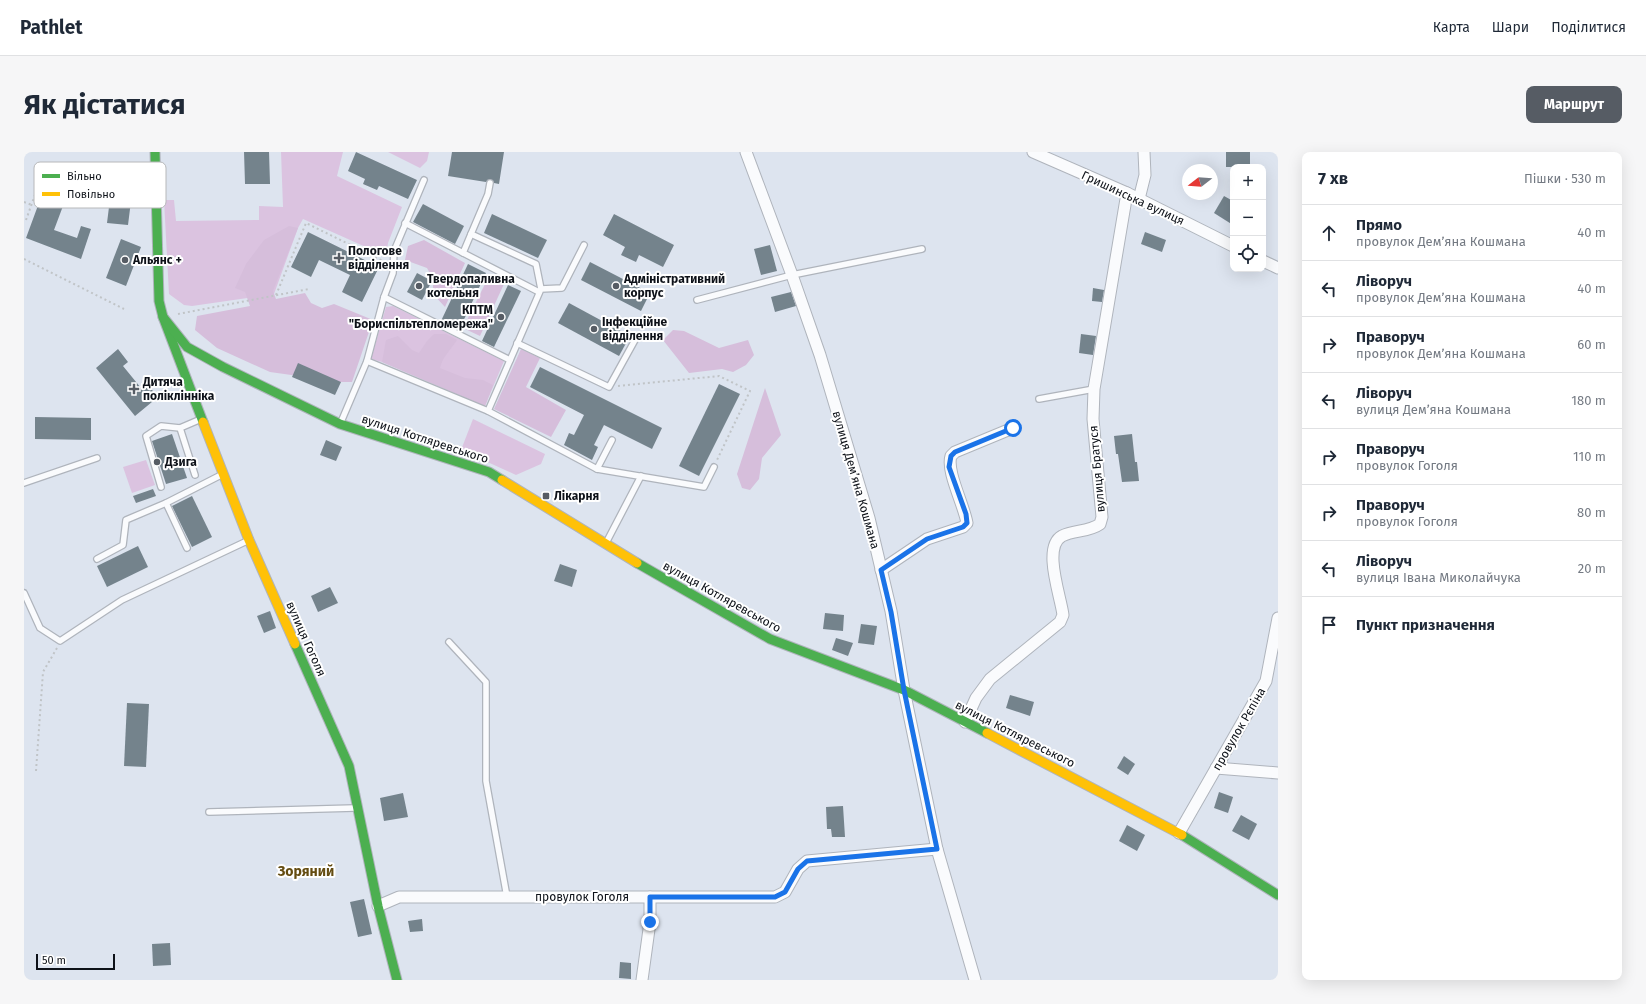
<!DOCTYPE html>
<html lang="uk">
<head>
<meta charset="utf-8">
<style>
  :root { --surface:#fff; --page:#f6f6f7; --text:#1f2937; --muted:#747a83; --line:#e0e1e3; --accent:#565c64 }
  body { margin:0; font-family:"Fira Sans",sans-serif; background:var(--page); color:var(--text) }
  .controls { position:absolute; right:12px; top:12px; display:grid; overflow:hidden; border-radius:8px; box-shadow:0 4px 16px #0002 }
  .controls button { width:36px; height:36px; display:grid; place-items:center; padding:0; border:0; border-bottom:1px solid var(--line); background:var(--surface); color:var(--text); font:20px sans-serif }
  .compass { position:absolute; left:1158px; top:12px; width:36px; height:36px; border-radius:50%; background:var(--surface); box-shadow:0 4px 16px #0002; rotate:253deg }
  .scale { position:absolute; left:12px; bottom:10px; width:79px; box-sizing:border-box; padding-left:4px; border:2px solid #0e1219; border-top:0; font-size:11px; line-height:14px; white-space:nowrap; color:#0e1219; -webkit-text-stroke:3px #fff; paint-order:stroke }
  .stop { position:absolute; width:12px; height:12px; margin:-9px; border:3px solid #1a73e8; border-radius:50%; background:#fff }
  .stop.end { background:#1a73e8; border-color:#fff; box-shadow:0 1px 4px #0008 }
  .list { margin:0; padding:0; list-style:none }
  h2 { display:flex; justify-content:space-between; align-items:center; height:52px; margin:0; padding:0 16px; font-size:17px }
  h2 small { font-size:13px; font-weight:400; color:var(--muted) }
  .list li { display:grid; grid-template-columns:26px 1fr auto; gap:12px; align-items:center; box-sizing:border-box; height:56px; padding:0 16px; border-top:1px solid var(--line) }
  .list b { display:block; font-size:15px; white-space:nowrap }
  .list p { margin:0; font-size:13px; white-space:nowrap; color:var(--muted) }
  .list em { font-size:13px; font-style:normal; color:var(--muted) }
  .icon { flex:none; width:22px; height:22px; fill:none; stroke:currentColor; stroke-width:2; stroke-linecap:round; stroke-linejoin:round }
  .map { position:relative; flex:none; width:1254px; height:828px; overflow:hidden; border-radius:8px }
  header { display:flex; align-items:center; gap:24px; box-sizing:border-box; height:56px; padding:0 20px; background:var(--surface); border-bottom:1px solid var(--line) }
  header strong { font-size:19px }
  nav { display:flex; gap:22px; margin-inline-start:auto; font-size:14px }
  .intro { display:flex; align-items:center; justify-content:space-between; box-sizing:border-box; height:96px; padding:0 24px }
  h1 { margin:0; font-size:28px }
  .button { padding:10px 18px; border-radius:8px; background:var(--accent); color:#fff; font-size:14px; font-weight:700 }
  main { display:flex; gap:24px; padding:0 24px }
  aside { flex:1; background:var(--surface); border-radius:8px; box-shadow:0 4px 16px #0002 }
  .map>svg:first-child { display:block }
  .green { fill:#dbc3e0 }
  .forest { fill:#d6bedb }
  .building { fill:#74838c }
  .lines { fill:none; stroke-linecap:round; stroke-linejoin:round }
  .lane-casing { stroke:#afb4bc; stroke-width:8 }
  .street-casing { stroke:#afb4bc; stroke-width:13 }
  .fast-casing { stroke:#afb4bc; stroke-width:11 }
  .slow-casing { stroke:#afb4bc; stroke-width:11 }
  .path { stroke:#c0c4c7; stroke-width:2; stroke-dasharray:2 3; stroke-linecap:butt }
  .lane { stroke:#fafbfd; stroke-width:5.5 }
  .street { stroke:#fafbfd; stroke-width:11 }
  .fast { stroke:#4caf50; stroke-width:9 }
  .slow { stroke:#ffc107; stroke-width:9 }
  .route { stroke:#1a73e8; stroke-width:5 }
  .poi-dot { fill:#565c64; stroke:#fff; stroke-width:1.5 }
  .labels { text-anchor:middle; stroke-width:4; stroke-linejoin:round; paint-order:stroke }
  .street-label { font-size:12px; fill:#0e1219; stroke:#fff }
  .poi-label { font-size:12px; font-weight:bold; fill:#0e1219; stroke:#fff; text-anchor:start }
  .quarter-label { font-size:14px; font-weight:bold; fill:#644c11; stroke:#fff }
  .key { fill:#fff; stroke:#b7b8ba; stroke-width:1 }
  .key-label { font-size:11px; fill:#0e1219 }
</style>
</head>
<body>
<header>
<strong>Pathlet</strong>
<nav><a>Карта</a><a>Шари</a><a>Поділитися</a></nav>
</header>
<div class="intro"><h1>Як дістатися</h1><a class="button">Маршрут</a></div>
<main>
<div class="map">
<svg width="1254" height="828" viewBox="0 0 1254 828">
  <rect width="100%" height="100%" fill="#dde4ef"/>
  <g class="green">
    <path d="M257 0H319L313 24 378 55 364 91 362 104 279 67 274 76 250 142 168 154 160 153 145 142 140 48H150L152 69 235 68V54L259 55Z"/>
    <path d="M364 0H405L403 9 396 16Z"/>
    <path d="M369 154 480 209 461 254 358 210 347 207 362 155Z"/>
    <path d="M449 267 521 302 517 312 492 323 437 298Z"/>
    <path d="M122 308 131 333 108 341 99 315Z"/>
  </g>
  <g class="forest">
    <path d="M265 74 274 76 249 139 252 147 281 141 287 151 298 156 310 152 349 168 328 230H317L246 220 193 196 171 178 173 164 226 154 221 140 211 136 222 112 240 88Z"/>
    <path d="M400 88 441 111 421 155 409 142V127L403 116 381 108 384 94Z"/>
    <path d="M465 124 480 132 456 184 439 176Z"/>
    <path d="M649 178 660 179 695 196 724 188 730 203 722 213 709 220 698 217 665 221 639 188Z"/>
    <path d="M410 182H422L433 188C426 199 419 204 416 216L441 226 459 228 469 233 461 254 358 210 362 188 374 184 388 198 395 201 403 189Z"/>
    <path d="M497 197 516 206 502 235 542 258 527 285 470 257Z"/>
    <path d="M741 236 757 283 738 306 735 327 726 338 718 336 713 322Z"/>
  </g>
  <g class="building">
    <path d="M220 0H245L246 32H221Z"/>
    <path d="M332 0 393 28 384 47 355 34 353 38 339 32 341 27 324 19Z"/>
    <path d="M428 0H480L475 32 470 31 466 27 462 30 424 24Z"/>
    <rect x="1202" y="0" width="24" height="15"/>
    <path d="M90 14 111 17 104 73 83 71Z"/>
    <path d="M23 29 45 38 30 78 53 86 57 74 67 77 57 107 2 86Z"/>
    <path d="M1200 44 1209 49V73L1190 61Z"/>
    <path d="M399 52 440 74 431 92 389 70Z"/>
    <path d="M468 62 523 88 514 106 460 81Z"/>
    <path d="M590 62 650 93 639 115 615 103 612 110 597 103 601 95 579 83Z"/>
    <path d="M284 80 355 115 338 150 318 140 326 123 295 108 287 125 267 115Z"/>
    <path d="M1121 80 1142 88 1138 100 1117 92Z"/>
    <path d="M97 87 117 95 102 134 82 126Z"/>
    <path d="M746 93 753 119 737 123 730 97Z"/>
    <path d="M566 110 626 141 617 159 557 128Z"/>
    <path d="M444 112 462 121 435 178 417 169Z"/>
    <path d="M393 121 408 129 398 148 383 140Z"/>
    <path d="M484 133 497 139 470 195 458 189Z"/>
    <path d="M1069 136 1080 138 1078 150 1068 149Z"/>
    <path d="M767 140 772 154 751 160 747 145Z"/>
    <path d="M545 151 606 184 595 204 534 171Z"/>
    <path d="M1057 182 1072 184 1069 203 1055 201Z"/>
    <path d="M94 197 104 210 99 214 117 236 123 232 134 245 111 264 72 216Z"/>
    <path d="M274 211 317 230 311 243 268 225Z"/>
    <path d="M516 215 638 276 628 297 580 273 570 293 574 295 568 308 540 293 545 281 550 283 560 263 506 235Z"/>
    <path d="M695 232 716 242 675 324 655 314Z"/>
    <path d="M11 265 67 266V288L11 287Z"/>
    <path d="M148 282 163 326 142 332 128 289Z"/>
    <path d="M1108 282 1111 310H1113L1115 329 1098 330 1094 302H1092L1090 284Z"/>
    <path d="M302 288 318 295 312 309 296 303Z"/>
    <path d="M129 337 132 344 112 351 109 344Z"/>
    <path d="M168 344 188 385 168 395 148 354Z"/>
    <path d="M114 394 124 415 83 435 73 414Z"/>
    <path d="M536 412 553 418 548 435 530 429Z"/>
    <path d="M306 435 314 451 294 460 287 444Z"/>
    <path d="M246 459 252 476 240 481 233 464Z"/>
    <path d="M801 461 820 463 819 479 799 477Z"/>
    <path d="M837 472 853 474 850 493 834 491Z"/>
    <path d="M812 486 829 491 824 504 808 498Z"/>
    <path d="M986 543 1010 550 1006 564 982 556Z"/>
    <path d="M103 551 125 552 122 615 100 614Z"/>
    <path d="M1100 604 1111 612 1104 623 1093 616Z"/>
    <path d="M1195 640 1209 645 1204 661 1190 656Z"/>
    <path d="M379 641 384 665 360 669 356 646Z"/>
    <path d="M819 654 821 685H808L807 677H803L802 655Z"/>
    <path d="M1217 663 1233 672 1225 688 1208 679Z"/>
    <path d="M1103 673 1121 683 1113 699 1095 689Z"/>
    <path d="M340 747 348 782 334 785 326 750Z"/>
    <path d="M398 767 399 779 386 780 384 769Z"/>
    <path d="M146 791 147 813 129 814 128 792Z"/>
    <path d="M596 810 607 811V827L595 826Z"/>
  </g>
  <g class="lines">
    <g class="lane-casing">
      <g id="lane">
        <path d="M466 31 464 42 447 82 512 112 517 137"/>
        <path d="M381 71 515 140"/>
        <path d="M439 101 447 82"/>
        <path d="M360 145 486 208"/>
        <path d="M673 148 768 123 898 97"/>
        <path d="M493 191 585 235 611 188"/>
        <path d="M343 209 464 259 573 317 588 288"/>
        <path d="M1015 247 1070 237"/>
        <path d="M464 259 517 137 538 136 560 93"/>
        <path d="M317 270 343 209 360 145 369 121 370 99 400 28"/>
        <path d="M156 276 171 323"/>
        <path d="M573 317 680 335 690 315"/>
        <path d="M0 331 73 306"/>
        <path d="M137 335 122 284 137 274 156 276 177 267"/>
        <path d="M142 351 163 396"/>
        <path d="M582 391 617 324"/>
        <path d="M73 407 99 393 102 368 142 351 199 322"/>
        <path d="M0 441 16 476 36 489 98 448 223 389"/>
        <path d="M425 490 462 530V629L483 745"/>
        <path d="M185 660 331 656"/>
      </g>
    </g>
    <g class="street-casing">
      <g id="street">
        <path d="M722 0 768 123 796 203 845 366 867 459 880 538 913 697 951 828"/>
        <path d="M1009 0 1103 41 1209 94"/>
        <path d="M1115 47 1121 23 1120 0"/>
        <path d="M1239 109 1254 116"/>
        <path d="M857 418 903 387 939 375 943 371C940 353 922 319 927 304L931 300 989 276"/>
        <path d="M941 570 952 546 966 527 1036 470 1039 463C1037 445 1018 395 1038 384 1050 378 1065 380 1076 372L1078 365 1069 267 1070 237 1103 41"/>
        <path d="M1192 616 1254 621"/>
        <path d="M1155 681 1242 529 1254 466"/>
        <path d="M354 754 375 745H751L761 740 774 717 783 709 913 697"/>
        <path d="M618 828 626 770V745"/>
      </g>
    </g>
    <g class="fast-casing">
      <g id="fast">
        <path d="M131 0 135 149 139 165 179 270"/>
        <path d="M139 165 163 195 199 215 316 272 465 320 478 328"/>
        <path d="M613 411 746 487 880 538 963 581"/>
        <path d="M271 492 325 614 354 754 373 828"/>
        <path d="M1158 683 1254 743"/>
      </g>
    </g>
    <g class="slow-casing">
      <g id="slow">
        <path d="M179 270 225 388 271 492"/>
        <path d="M478 328 613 411"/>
        <path d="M963 581 1158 683"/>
      </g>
    </g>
    <g class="path">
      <path d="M0 50 8 53"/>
      <path d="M2 68 17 26"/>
      <path d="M0 107 100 157"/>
      <path d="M252 143 282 71 361 110"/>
      <path d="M154 162 285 137"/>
      <path d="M594 234 695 224 726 239 693 308"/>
      <path d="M12 619 19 520 33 496"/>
    </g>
    <use href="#lane" class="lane"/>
    <use href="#street" class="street"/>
    <use href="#fast" class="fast"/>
    <use href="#slow" class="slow"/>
  </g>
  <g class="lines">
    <path class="route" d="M626 770V745H751L761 740 774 717 783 709 913 697 880 538 867 460 857 418 903 387 939 375 943 371 942 362 925 315 927 304 931 300 989 276"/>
  </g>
  <g class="poi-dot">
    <path d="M313 100h4v4h4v4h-4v4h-4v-4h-4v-4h4z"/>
    <circle cx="101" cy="108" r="4"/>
    <circle cx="395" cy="134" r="4"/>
    <circle cx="592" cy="134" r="4"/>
    <circle cx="477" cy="165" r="4"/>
    <circle cx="570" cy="177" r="4"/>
    <path d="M108 231h4v4h4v4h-4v4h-4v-4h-4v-4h4z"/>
    <circle cx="133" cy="310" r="4"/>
    <rect x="518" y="340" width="8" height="8" rx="2"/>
  </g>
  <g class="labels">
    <g class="street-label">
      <text transform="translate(1109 46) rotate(25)" y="4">Гришинська вулиця</text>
      <text transform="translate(401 287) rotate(18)" y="4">вулиця Котляревського</text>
      <text transform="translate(1073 317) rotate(-95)" y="4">вулиця Братуся</text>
      <text transform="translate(832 328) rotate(74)" y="4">вулиця Демʼяна Кошмана</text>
      <text transform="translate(698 445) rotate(29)" y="4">вулиця Котляревського</text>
      <text transform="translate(282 487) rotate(66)" y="4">вулиця Гоголя</text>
      <text transform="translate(1215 577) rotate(-60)" y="4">провулок Рєпіна</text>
      <text transform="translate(991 582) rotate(27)" y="4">вулиця Котляревського</text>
      <text x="558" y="749">провулок Гоголя</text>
    </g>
    <g class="poi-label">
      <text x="324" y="103">Пологове<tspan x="324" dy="14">відділення</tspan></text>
      <text x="109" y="112">Альянс +</text>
      <text x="403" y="131">Твердопаливна<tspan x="403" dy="14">котельня</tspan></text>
      <text x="600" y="131">Адміністративний<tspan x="600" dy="14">корпус</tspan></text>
      <text x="469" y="162" text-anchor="end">КПТМ<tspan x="469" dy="14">"Бориспільтепломережа"</tspan></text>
      <text x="578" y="174">Інфекційне<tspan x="578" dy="14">відділення</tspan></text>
      <text x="119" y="234">Дитяча<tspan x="119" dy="14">поліклінніка</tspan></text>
      <text x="141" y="314">Дзига</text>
      <text x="530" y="348">Лікарня</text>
    </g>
    <g class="quarter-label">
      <text x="282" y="724">Зоряний</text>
    </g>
  </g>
  <rect x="10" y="10" width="132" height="46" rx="6" class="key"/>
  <rect x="18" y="22" width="18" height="4" fill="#4caf50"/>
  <rect x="18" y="40" width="18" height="4" fill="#ffc107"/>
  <g class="key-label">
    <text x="43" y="28">Вільно</text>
    <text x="43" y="46">Повільно</text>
  </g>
</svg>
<div class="controls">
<button>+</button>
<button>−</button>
<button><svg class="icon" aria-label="locate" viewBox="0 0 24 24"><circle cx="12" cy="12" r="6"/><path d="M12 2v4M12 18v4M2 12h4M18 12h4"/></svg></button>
</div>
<svg class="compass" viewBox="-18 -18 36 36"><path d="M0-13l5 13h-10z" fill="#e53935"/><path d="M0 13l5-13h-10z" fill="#747a83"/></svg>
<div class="scale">50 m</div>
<div class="stop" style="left:989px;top:276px"></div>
<div class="stop end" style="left:626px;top:770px"></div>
</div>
<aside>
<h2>7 хв<small>Пішки · 530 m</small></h2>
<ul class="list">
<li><svg class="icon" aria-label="ahead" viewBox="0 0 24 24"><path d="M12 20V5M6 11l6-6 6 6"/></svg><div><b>Прямо</b><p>провулок Демʼяна Кошмана</p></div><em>40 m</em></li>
<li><svg class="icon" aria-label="left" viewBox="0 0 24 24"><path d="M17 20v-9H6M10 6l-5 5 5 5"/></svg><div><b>Ліворуч</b><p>провулок Демʼяна Кошмана</p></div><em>40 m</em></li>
<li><svg class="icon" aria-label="right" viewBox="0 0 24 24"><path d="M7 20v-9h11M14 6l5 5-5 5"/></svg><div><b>Праворуч</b><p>провулок Демʼяна Кошмана</p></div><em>60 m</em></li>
<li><svg class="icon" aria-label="left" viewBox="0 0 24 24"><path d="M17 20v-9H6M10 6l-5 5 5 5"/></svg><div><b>Ліворуч</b><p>вулиця Демʼяна Кошмана</p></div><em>180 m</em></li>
<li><svg class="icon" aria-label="right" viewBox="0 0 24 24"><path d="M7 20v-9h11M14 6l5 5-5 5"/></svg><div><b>Праворуч</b><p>провулок Гоголя</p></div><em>110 m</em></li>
<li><svg class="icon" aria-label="right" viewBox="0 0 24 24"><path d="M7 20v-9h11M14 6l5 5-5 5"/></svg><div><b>Праворуч</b><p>провулок Гоголя</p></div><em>80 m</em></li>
<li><svg class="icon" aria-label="left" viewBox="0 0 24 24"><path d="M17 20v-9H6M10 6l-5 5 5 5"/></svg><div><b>Ліворуч</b><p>вулиця Івана Миколайчука</p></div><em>20 m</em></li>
<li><svg class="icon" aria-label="arrive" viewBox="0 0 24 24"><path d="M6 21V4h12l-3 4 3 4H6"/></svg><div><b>Пункт призначення</b></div></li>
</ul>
</aside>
</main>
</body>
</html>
